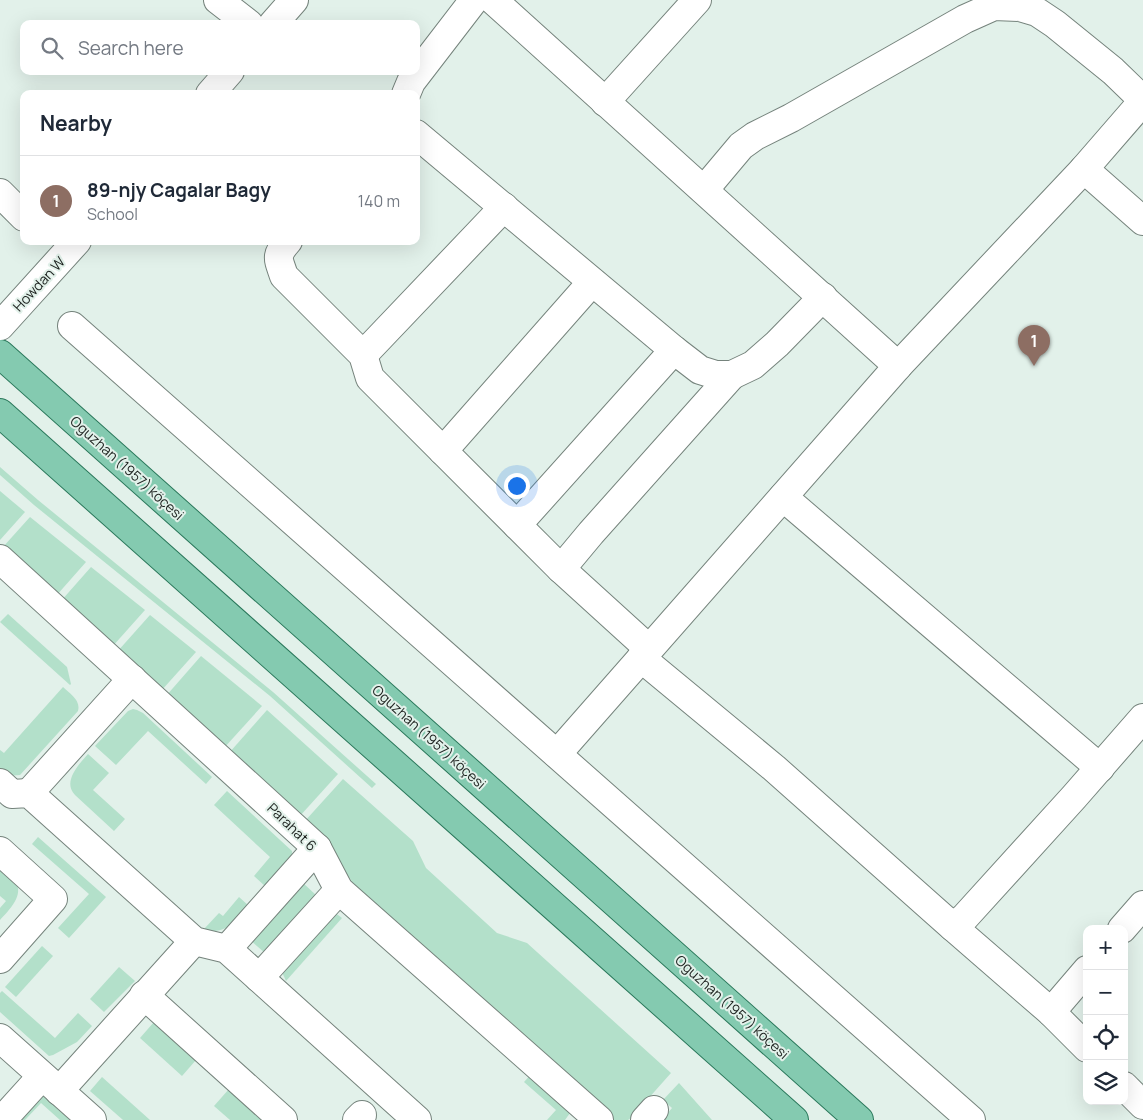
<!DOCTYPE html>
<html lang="en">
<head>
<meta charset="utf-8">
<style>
  :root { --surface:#fff; --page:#f6f6f7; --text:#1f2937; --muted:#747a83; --line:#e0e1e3; --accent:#111827 }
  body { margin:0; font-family:Manrope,sans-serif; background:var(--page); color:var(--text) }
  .controls { position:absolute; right:15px; bottom:15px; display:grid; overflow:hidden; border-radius:10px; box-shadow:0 5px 20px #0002 }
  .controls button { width:45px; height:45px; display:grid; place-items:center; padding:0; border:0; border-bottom:1px solid var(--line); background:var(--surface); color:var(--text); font:25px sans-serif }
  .you { position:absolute; left:516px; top:485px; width:18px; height:18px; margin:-12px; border:4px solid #fff; border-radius:50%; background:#1a73e8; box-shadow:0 0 0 8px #1a73e833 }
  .badge { display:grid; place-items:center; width:32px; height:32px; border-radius:50%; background:var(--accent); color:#fff; font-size:16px; font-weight:700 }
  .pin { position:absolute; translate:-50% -41px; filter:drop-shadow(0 1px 2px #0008) }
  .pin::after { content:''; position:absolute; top:26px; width:18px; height:15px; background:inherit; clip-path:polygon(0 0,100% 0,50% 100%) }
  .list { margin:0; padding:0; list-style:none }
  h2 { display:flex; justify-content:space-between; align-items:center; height:65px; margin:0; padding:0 20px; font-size:21px }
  h2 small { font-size:16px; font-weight:400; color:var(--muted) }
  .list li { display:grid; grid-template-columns:32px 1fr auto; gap:15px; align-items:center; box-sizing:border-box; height:90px; padding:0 20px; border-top:1px solid var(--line) }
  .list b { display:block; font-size:19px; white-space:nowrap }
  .list p { margin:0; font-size:16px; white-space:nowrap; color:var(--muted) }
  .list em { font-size:16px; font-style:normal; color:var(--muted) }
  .icon { flex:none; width:28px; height:28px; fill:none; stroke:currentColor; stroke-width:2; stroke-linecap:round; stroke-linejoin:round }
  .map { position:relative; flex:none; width:1143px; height:1120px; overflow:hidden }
  .search { position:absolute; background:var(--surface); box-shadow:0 5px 20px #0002; left:20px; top:20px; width:400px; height:55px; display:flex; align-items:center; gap:12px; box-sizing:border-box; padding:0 18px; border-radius:10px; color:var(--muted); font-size:19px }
  .panel { position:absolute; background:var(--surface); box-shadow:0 5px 20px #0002; left:20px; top:90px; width:400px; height:155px; border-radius:10px }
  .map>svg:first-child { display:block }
  .green { fill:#b3e0ca }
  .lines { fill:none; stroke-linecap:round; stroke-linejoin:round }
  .minor-casing { stroke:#75837c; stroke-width:30 }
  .major-casing { stroke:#2a785b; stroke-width:30 }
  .minor { stroke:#fff; stroke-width:28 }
  .major { stroke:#84cab0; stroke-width:28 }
  .labels { text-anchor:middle; stroke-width:4; stroke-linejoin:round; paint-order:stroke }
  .street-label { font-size:14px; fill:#1c211e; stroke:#e2f1ea }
</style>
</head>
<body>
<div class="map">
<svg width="1143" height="1120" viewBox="0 0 1143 1120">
  <rect width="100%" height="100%" fill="#e2f1ea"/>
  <g class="green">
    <path d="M0 467 38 500 273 692 376 784 372 788 270 696 34 505 0 475Z"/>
    <path d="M0 491 25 512 0 540Z"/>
    <path d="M30 517 86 562 56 596 3 547Z"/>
    <path d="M91 567 145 610 112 647 61 601Z"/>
    <path d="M8 614 67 667 71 684 70 685 0 622Z"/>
    <path d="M150 615 196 652 161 691 117 652Z"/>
    <path d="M201 656 262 706 224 748 166 696Z"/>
    <path d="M63 687C70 694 81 700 78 711L20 775 7 776 0 770V750L4 753Z"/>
    <path d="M133 709 137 710 143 713 212 777 206 784 148 731 116 765 95 746 128 711Z"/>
    <path d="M267 710 338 774 299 817 229 753Z"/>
    <path d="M88 754 109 773 93 790 125 819 114 831 75 795C62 782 79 764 88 754Z"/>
    <path d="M343 779 413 841 426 868 497 933 527 943 671 1073 631 1118 628 1120H611L362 897 326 842 304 822Z"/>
    <path d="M227 791 292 851V858L266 887 254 876 270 857 214 805Z"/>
    <path d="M38 837 106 897 69 938 58 928 89 894 32 844Z"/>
    <path d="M0 867C5 871 12 876 15 881 25 895 9 910 0 920V908L6 901 0 896Z"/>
    <path d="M302 882 317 896 265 953 249 939Z"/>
    <path d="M239 897 249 906C237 919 225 937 204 929L219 913 223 916Z"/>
    <path d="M334 912 342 918 286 981 282 972Z"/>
    <path d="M42 946 53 956 16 997 5 987Z"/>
    <path d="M119 967 135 981 104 1012 90 999Z"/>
    <path d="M2 991 55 1038 78 1013 92 1026 77 1042 53 1055 49 1056 0 1012V993Z"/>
    <path d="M154 1022 196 1060 182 1076 140 1038Z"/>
    <path d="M534 1071 571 1109 570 1113 565 1120H547L556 1110 524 1082Z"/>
    <path d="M102 1077 150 1120H123L90 1091Z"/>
    <path d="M679 1083 712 1120H662L672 1108 663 1100Z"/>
    <path d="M229 1089 263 1120H230L214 1106Z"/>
    <path d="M41 1096H45L73 1120H60L41 1103 25 1120H15Z"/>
  </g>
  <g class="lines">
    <g class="minor-casing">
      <g id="minor">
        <path d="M218 0 249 24"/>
        <path d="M493 0 898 366"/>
        <path d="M273 24 294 0"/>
        <path d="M210 94 230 71"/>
        <path d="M406 94 411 82 474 0"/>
        <path d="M605 102 697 0"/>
        <path d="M416 134 674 350 700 370 716 375H732L753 365 777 344 823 297"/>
        <path d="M1084 169 1143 221"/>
        <path d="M704 190 741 146 755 136 791 118 965 19 994 6 1020 7 1037 12 1055 24 1113 71 1143 100"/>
        <path d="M0 193 24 217"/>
        <path d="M288 241C275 256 278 258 284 276L363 355 370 378 561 569 649 649"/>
        <path d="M0 326 77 241"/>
        <path d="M72 326 971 1120"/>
        <path d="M363 355 504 207"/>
        <path d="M443 451 592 282"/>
        <path d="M783 497 1100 768"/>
        <path d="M517 525 674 350"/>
        <path d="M0 559 317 848 339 890 599 1120"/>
        <path d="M561 569 591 533 732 375"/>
        <path d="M641 658 774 768 953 927 965 917 1074 797 1143 718"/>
        <path d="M557 754 898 366 1084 169 1143 101"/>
        <path d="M0 783 12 794 29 793 194 941 227 949 417 1120"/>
        <path d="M29 793 132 679"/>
        <path d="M0 851 53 899 0 959"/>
        <path d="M953 927 1051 1012 1087 1048"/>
        <path d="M1122 929 1143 905"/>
        <path d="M227 949 317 848"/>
        <path d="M259 978 339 890"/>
        <path d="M144 995 283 1120"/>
        <path d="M1051 1012 1087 970"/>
        <path d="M0 1038 92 1120"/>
        <path d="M1124 1086 1143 1105"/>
        <path d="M59 1091 194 941"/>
        <path d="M2 1120 42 1076"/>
        <path d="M357 1120 362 1115"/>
        <path d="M645 1120 654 1110"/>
      </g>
    </g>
    <g class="major-casing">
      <g id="major">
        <path d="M0 354 859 1120"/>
        <path d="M0 413 794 1120"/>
      </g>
    </g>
    <use href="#minor" class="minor"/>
    <use href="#major" class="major"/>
  </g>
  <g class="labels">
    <g class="street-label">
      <text transform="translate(39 284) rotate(-47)" y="5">Howdan W</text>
      <text transform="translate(127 468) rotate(42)" y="5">Oguzhan (1957) köçesi</text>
      <text transform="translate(429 737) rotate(42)" y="5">Oguzhan (1957) köçesi</text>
      <text transform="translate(292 827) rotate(44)" y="5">Parahat 6</text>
      <text transform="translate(732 1007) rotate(42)" y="5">Oguzhan (1957) köçesi</text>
    </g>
  </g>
</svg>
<div class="controls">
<button>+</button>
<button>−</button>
<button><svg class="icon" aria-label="locate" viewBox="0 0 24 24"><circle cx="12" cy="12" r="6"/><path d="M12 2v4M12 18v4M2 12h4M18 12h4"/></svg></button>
<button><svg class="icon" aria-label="layers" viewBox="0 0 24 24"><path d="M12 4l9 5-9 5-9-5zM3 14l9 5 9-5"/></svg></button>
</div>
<div class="you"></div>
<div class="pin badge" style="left:1034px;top:366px;background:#8d6e63">1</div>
<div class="search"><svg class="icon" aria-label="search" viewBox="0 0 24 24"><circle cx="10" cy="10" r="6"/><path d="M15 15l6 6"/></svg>Search here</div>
<section class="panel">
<h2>Nearby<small></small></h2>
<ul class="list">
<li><span class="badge" style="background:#8d6e63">1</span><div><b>89-njy Cagalar Bagy</b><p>School</p></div><em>140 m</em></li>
</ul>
</section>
</div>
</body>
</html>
